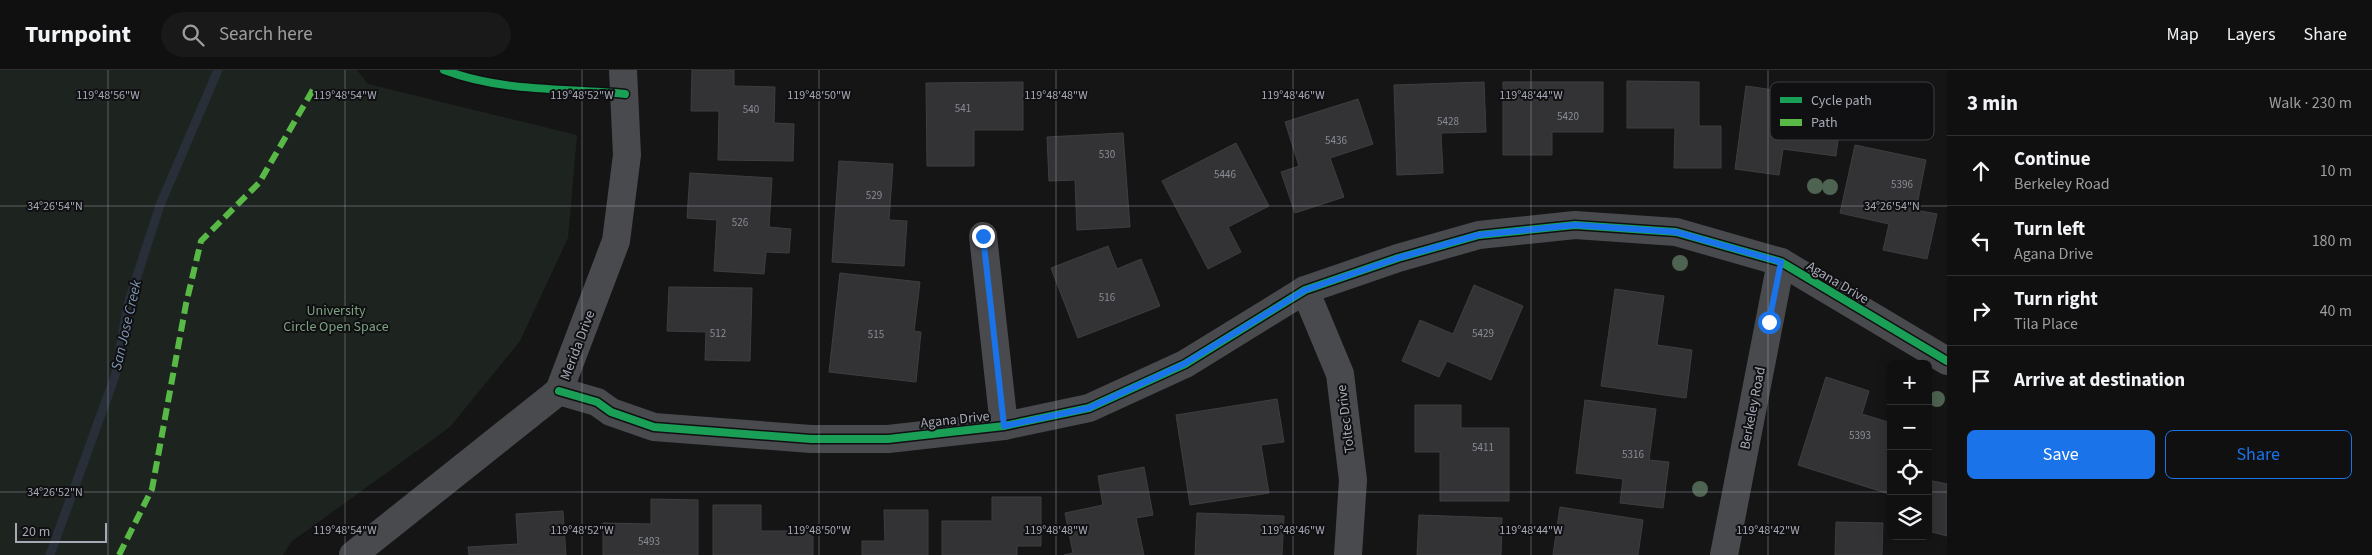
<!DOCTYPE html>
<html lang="en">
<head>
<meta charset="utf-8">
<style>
  :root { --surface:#101010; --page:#191919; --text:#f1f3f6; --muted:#9c9d9f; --line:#303030; --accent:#1a73e8 }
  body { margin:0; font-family:"Source Sans 3",sans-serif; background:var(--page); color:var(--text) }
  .controls { position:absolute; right:15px; bottom:15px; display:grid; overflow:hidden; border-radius:8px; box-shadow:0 2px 12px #0003 }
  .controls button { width:45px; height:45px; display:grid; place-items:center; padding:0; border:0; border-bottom:1px solid var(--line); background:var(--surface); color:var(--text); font:25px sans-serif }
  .scale { position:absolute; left:15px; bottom:12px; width:92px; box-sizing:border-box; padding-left:5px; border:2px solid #a6aab7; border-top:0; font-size:14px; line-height:18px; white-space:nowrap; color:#a6aab7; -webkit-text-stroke:4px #100f11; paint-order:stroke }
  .stop { position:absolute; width:15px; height:15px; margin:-11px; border:4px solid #1a73e8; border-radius:50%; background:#fff }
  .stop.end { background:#1a73e8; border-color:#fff; box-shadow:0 1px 5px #0008 }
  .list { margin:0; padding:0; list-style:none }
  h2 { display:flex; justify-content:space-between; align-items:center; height:65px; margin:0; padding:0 20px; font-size:21px }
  h2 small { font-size:16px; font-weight:400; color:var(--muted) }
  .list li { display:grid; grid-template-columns:32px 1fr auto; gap:15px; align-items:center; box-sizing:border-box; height:70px; padding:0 20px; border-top:1px solid var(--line) }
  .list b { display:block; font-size:19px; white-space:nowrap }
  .list p { margin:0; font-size:16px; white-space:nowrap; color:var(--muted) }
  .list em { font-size:16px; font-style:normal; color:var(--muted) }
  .actions { display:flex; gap:10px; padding:15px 20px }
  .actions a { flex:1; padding:11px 0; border:1px solid var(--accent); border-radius:8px; text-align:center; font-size:18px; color:var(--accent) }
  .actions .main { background:var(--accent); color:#fff }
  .icon { flex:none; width:28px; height:28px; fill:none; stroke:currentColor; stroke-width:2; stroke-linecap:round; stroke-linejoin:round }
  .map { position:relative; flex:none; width:1947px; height:485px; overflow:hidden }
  header { display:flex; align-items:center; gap:30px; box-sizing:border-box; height:70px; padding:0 25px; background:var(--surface); border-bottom:1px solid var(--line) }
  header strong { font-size:24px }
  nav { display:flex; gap:28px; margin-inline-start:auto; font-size:18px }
  .search { width:350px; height:45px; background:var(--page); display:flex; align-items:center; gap:12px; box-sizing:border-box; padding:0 18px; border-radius:28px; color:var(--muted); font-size:19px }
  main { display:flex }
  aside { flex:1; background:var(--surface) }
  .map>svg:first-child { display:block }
  .green { fill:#1d241f }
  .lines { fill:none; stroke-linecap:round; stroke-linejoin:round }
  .stream { stroke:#282f38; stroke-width:9 }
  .building { fill:#333335; stroke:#3e3e41 }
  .street { stroke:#494a4e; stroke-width:28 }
  .quiet { stroke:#58b947; stroke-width:6; stroke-dasharray:12 6; stroke-linecap:butt }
  .cycleway-casing { stroke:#100f11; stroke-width:11 }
  .cycleway { stroke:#1a9f57; stroke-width:8 }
  .tree { fill:#4e6351 }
  .route { stroke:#1a73e8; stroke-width:6 }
  .ticks { fill:none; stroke:#a6aab7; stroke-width:1; stroke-opacity:0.45 }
  .labels { text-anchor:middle; stroke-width:4; stroke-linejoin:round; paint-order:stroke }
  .number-label { font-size:11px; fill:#898c96 }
  .street-label { font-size:14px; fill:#a6aab7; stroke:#100f11 }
  .park-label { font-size:14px; fill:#7ca282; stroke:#100f11 }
  .water-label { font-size:15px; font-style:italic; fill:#7c95b3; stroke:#100f11 }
  .key { fill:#100f11; stroke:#3d3e43; stroke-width:1 }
  .key-label { font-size:14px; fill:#a6aab7 }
  .ticks-label { font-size:12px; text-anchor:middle; fill:#a6aab7; stroke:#100f11; stroke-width:4; stroke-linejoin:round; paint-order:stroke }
</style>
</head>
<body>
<header>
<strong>Turnpoint</strong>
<div class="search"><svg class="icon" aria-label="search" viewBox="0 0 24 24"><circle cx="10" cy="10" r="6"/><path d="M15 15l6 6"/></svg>Search here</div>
<nav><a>Map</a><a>Layers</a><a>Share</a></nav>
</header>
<main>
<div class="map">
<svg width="1947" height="485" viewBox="0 0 1947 485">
  <rect width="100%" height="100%" fill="#151515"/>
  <path class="green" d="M0 0H357L368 14 577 65 568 168 520 271 450 357 291 472 283 485H0Z"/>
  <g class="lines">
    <path class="stream" d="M50 485 115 306 128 234 160 135 218 0"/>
  </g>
  <g class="building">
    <path d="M692 0H734V16L775 17 774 53 794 54 793 91 718 90 719 41H691Z"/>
    <path d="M1627 11 1699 12V56H1721V98H1674L1675 58H1627Z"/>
    <path d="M1023 12V60H974V96H927L926 13Z"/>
    <path d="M1484 12 1486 62 1441 63 1443 103 1397 105 1394 15Z"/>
    <path d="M1503 12H1603V62H1552V85H1503Z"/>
    <path d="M1746 16 1843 30 1836 86 1783 79 1779 105 1735 99Z"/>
    <path d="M1358 29 1373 74 1330 88 1344 127 1295 143 1281 102 1299 96 1285 52Z"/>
    <path d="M1123 63 1130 157 1077 160 1075 110 1049 111 1047 67Z"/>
    <path d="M1236 73 1269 136 1228 157 1241 182 1208 199 1162 111Z"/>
    <path d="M1855 75 1926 90 1916 140 1937 144 1927 189 1883 180 1889 154 1840 143Z"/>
    <path d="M839 91 893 94 889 150 907 151 904 196 832 192Z"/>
    <path d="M690 103 772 108 769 157 791 159 789 183 766 182 764 204 714 201 717 150 687 148Z"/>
    <path d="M1108 176 1117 199 1141 189 1160 236 1078 268 1051 198Z"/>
    <path d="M840 203 920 212 914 261 921 262 916 312 829 302Z"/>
    <path d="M1474 215 1523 236 1491 310 1447 291 1439 307 1402 291 1420 250 1453 264Z"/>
    <path d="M669 217 752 218 750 291 705 290 706 262 667 261Z"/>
    <path d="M1615 219 1664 226 1657 275 1692 280 1686 328 1601 316Z"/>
    <path d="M1826 307 1869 321 1862 344 1891 353 1889 424 1798 395Z"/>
    <path d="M1277 329 1284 372 1261 375 1269 423 1190 435 1176 345Z"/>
    <path d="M1585 330 1656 339 1649 390 1669 392 1663 438 1620 433 1623 409 1576 403Z"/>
    <path d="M1415 335H1461V358H1509V431H1440V382H1415Z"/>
    <path d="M1144 397 1153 445 1136 448 1144 485H1064L1073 483 1065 443 1103 435 1098 406Z"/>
    <path d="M1928 410 1947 414V466L1928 461Z"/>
    <path d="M992 427H1041V476H1017V485H942V451H992Z"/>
    <path d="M651 429 698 430V485H603V453L651 454Z"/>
    <path d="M713 435H761V461H813V485H713Z"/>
    <path d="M1560 437 1643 450 1638 485H1553Z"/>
    <path d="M884 440H928V485H862V471H885Z"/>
    <path d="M563 441 566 485H469L468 477 518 474 516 444Z"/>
    <path d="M1197 443 1284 446 1282 485H1195Z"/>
    <path d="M1419 445 1502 448 1501 485H1417Z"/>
    <path d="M1836 452 1883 453 1882 485H1835Z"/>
  </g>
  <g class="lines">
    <g class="street">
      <path d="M983 166 1004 356"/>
      <path d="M1305 220 1340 304 1353 410 1348 485"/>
      <path d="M559 321 597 332 611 342 654 357 811 369H888L1004 356 1089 338 1185 294 1305 220 1398 188 1479 165 1575 155 1676 162 1781 192 1947 291"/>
      <path d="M353 485 559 321 616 171 627 85 623 0"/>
      <path d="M1724 485 1781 192"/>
    </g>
    <path class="quiet" d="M119 485 152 419 186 234 201 171 259 113 314 18"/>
    <g class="cycleway-casing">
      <g id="cycleway">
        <path d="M444 0C502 22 564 18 625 24"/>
        <path d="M559 321 597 332 611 342 654 357 811 369H888L1004 356 1089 338 1185 294 1305 220 1398 188 1479 165 1575 155 1676 162 1781 192 1947 291"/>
      </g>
    </g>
    <use href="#cycleway" class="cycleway"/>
  </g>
  <g class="tree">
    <circle cx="1815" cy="116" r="8"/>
    <circle cx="1830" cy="117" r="8"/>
    <circle cx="1680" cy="193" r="8"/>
    <circle cx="1937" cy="329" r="8"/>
    <circle cx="1700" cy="419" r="8"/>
  </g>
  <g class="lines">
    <path class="route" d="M983 166 1004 356 1089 338 1184 294 1305 220 1398 188 1478 165 1575 155 1676 162 1781 192 1769 252"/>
  </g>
  <path class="ticks" d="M108 0V485M345 0V485M582 0V485M819 0V485M1056 0V485M1293 0V485M1531 0V485M1768 0V485M0 136H1947M0 422H1891M1928 422H1947"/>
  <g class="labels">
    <g class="number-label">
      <text x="963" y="42">541</text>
      <text x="751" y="43">540</text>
      <text x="1568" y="50">5420</text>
      <text x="1448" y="55">5428</text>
      <text x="1336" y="74">5436</text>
      <text x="1107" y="88">530</text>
      <text x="1225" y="108">5446</text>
      <text x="1902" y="118">5396</text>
      <text x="874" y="129">529</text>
      <text x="740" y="156">526</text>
      <text x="1107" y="231">516</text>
      <text x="718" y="267">512</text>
      <text x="1483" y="267">5429</text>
      <text x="876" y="268">515</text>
      <text x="1860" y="369">5393</text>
      <text x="1483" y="381">5411</text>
      <text x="1633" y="388">5316</text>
      <text x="649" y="475">5493</text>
    </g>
    <g class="street-label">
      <text transform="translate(1838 212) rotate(31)" y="5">Agana Drive</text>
      <text transform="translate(577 275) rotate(-69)" y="5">Merida Drive</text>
      <text transform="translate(1752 338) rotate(-79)" y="5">Berkeley Road</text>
      <text transform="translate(955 349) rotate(-6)" y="5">Agana Drive</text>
      <text transform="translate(1345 349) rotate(-97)" y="5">Toltec Drive</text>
    </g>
    <g class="park-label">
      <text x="336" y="245">University<tspan x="336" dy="16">Circle Open Space</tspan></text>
    </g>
    <g class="water-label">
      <text transform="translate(126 255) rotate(-77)" y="5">San Jose Creek</text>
    </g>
  </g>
  <rect x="1770" y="12" width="164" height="58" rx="8" class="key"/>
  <rect x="1780" y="27" width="22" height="6" fill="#1a9f57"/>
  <rect x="1780" y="49" width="22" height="7" fill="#58b947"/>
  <g class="key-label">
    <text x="1811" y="35">Cycle path</text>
    <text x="1811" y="57">Path</text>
  </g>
  <g class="ticks-label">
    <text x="108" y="29">119°48'56"W</text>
    <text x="345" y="29">119°48'54"W</text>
    <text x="582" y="29">119°48'52"W</text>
    <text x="819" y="29">119°48'50"W</text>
    <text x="1056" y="29">119°48'48"W</text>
    <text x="1293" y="29">119°48'46"W</text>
    <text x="1531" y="29">119°48'44"W</text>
    <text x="55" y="140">34°26'54"N</text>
    <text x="1892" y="140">34°26'54"N</text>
    <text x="55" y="426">34°26'52"N</text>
    <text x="345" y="464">119°48'54"W</text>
    <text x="582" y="464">119°48'52"W</text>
    <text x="819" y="464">119°48'50"W</text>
    <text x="1056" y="464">119°48'48"W</text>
    <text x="1293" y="464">119°48'46"W</text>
    <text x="1531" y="464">119°48'44"W</text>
    <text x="1768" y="464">119°48'42"W</text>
  </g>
</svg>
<div class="controls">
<button>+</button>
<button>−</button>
<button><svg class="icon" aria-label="locate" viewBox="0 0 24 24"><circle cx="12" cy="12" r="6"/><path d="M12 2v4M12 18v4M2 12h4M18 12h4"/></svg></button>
<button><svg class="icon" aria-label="layers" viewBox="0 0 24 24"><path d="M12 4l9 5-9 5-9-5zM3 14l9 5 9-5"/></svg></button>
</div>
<div class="scale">20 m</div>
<div class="stop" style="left:1769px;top:252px"></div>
<div class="stop end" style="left:983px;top:166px"></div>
</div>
<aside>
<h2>3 min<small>Walk · 230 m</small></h2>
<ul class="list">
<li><svg class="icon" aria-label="ahead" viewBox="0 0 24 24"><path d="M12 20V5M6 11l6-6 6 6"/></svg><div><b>Continue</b><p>Berkeley Road</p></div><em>10 m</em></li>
<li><svg class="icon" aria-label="left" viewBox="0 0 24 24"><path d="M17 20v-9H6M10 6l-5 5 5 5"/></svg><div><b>Turn left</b><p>Agana Drive</p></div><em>180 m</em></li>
<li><svg class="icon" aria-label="right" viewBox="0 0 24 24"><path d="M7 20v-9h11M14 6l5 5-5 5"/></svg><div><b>Turn right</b><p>Tila Place</p></div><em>40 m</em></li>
<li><svg class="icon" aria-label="arrive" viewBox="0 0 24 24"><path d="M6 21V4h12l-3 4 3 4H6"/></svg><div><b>Arrive at destination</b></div></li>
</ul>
<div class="actions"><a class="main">Save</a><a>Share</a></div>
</aside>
</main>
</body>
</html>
